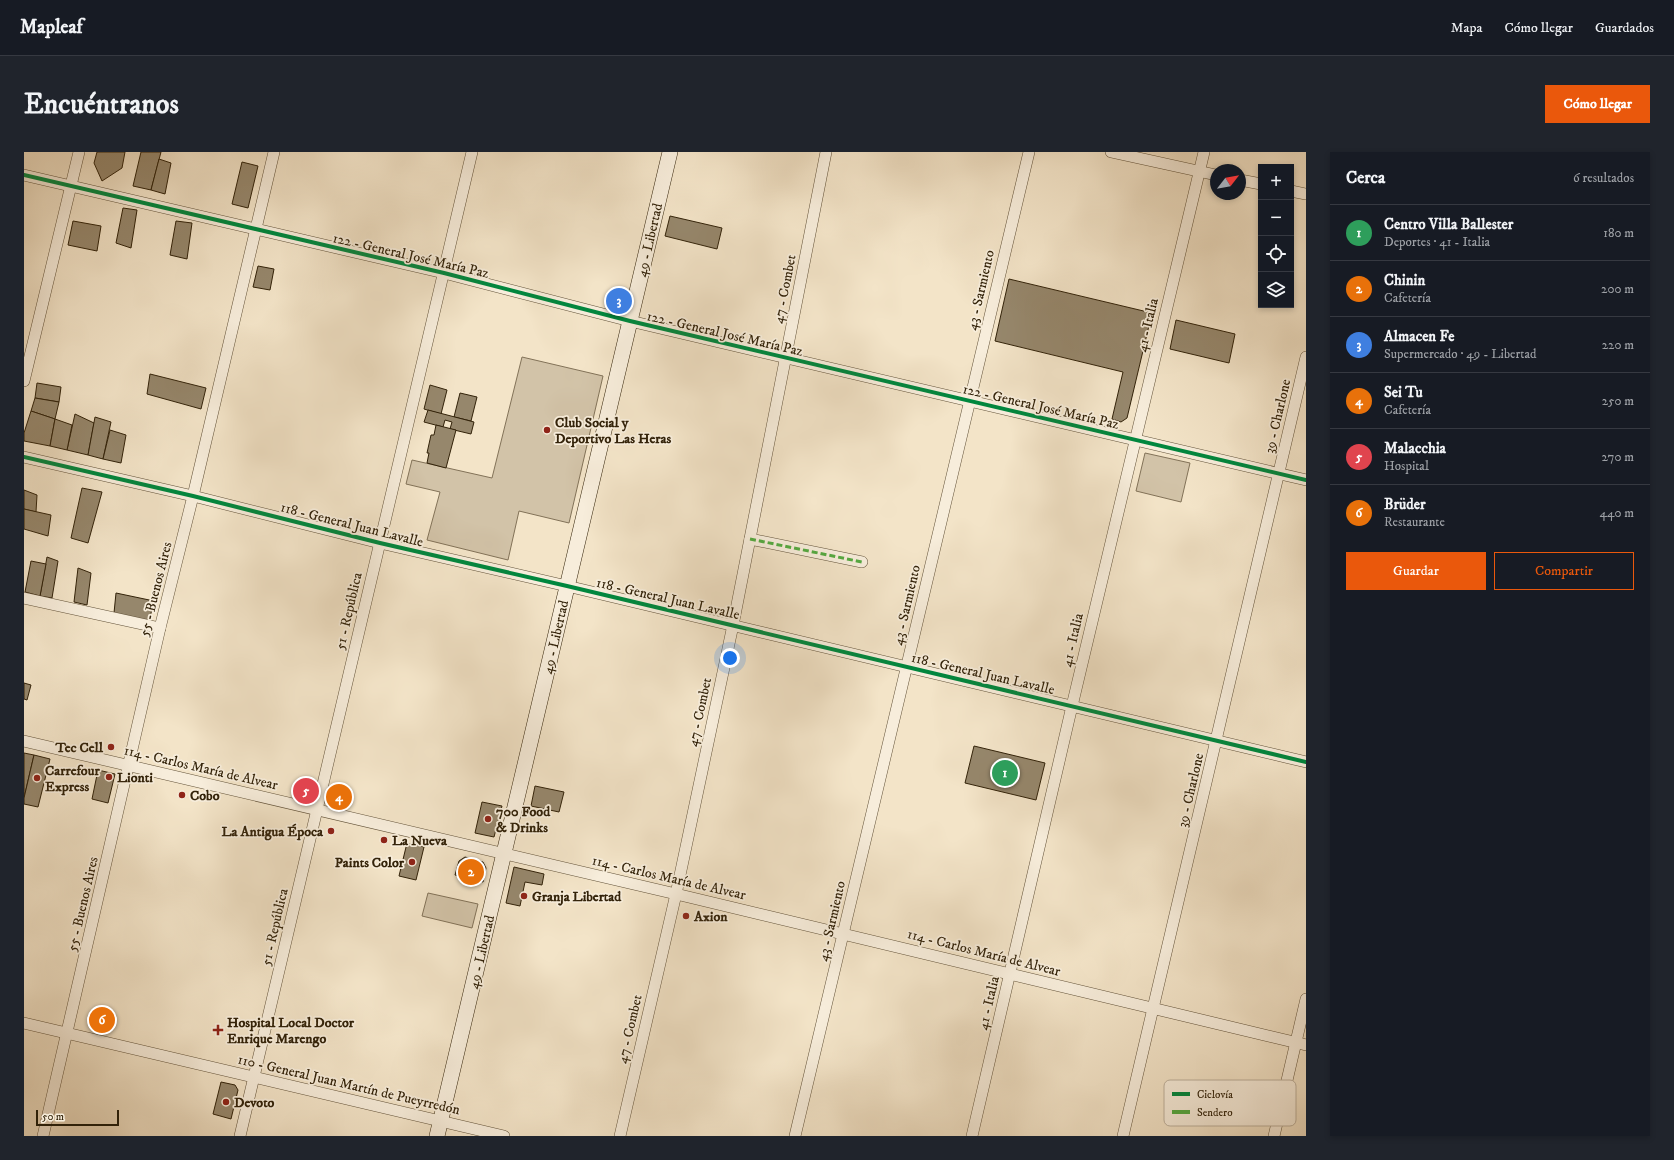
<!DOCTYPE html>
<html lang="es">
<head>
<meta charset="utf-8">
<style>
  :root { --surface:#171b24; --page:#20242c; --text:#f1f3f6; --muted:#9ea1a6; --line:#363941; --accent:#ea580c }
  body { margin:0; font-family:"IM FELL DW Pica",serif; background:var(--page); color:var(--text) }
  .controls { position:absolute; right:12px; top:12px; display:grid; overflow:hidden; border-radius:0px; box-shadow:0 2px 6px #0003 }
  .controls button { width:36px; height:36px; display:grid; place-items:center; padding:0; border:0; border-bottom:1px solid var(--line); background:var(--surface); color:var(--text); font:20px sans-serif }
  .compass { position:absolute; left:1186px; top:12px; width:36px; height:36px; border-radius:50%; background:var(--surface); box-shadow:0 2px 6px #0003; rotate:59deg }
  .scale { position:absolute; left:12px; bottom:10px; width:83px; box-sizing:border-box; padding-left:4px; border:2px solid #322209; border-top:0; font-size:11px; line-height:14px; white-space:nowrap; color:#322209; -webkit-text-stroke:3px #f7eddb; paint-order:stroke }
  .you { position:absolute; left:706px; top:506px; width:14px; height:14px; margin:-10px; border:3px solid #fff; border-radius:50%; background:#1a73e8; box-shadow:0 0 0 6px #1a73e833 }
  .badge { display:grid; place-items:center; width:26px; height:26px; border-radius:50%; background:var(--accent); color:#fff; font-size:13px; font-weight:700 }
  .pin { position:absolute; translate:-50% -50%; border:2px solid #fff; box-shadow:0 1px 4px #0006 }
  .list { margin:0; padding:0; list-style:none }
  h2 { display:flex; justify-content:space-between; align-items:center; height:52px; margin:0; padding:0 16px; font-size:17px }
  h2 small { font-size:13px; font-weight:400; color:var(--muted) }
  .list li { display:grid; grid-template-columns:26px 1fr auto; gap:12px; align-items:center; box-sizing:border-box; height:56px; padding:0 16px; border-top:1px solid var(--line) }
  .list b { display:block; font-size:15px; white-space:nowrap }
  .list p { margin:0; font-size:13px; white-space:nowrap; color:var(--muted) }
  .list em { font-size:13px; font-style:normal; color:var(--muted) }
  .actions { display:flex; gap:8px; padding:12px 16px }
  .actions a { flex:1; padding:9px 0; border:1px solid var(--accent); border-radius:0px; text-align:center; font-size:14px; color:var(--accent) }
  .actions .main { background:var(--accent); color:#fff }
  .icon { flex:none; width:22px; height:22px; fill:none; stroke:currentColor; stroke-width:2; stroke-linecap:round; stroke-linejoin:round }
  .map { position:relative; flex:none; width:1282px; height:984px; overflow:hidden; border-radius:0px }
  header { display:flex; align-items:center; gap:24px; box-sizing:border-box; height:56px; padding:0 20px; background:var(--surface); border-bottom:1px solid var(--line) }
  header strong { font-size:19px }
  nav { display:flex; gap:22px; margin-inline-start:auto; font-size:14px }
  .intro { display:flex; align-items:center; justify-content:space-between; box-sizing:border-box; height:96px; padding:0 24px }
  h1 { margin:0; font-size:28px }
  .button { padding:10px 18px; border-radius:0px; background:var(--accent); color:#fff; font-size:14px; font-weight:700 }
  main { display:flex; gap:24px; padding:0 24px }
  aside { flex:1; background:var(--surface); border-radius:0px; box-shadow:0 2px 6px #0003 }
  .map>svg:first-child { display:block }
  .grass { fill:#d2c3a8; stroke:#827258 }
  .building { fill:#96876c; stroke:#322209 }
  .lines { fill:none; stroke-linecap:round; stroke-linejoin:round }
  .street-casing { stroke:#625239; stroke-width:12 }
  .secondary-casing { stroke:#322209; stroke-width:16 }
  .street { stroke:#f7eddb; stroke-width:11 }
  .secondary { stroke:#f7eddb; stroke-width:15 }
  .quiet { stroke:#54aa41; stroke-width:3; stroke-dasharray:6 3; stroke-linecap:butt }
  .cycleway-casing { stroke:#f7eddb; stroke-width:6 }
  .cycleway { stroke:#00873e; stroke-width:4 }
  .poi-dot { fill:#8f2418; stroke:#f7eddb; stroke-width:1.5 }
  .labels { text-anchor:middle; stroke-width:3.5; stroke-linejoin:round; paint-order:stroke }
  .street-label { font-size:14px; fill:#322209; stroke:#f7eddb }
  .poi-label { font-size:14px; font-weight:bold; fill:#322209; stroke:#f7eddb; text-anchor:start }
  .key { fill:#f7eddb; stroke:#bcb09c; stroke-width:1 }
  .key-label { font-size:11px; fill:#322209 }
</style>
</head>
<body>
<header>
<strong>Mapleaf</strong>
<nav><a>Mapa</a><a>Cómo llegar</a><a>Guardados</a></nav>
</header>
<div class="intro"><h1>Encuéntranos</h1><a class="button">Cómo llegar</a></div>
<main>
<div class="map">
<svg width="1282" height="984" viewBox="0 0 1282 984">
  <rect width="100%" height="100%" fill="#f3e4c8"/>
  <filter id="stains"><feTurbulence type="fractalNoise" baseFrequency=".005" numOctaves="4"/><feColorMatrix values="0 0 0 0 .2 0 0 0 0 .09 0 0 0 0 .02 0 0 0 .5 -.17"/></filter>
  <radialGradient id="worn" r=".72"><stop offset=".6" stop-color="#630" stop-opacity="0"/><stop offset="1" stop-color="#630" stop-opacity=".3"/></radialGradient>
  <g class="grass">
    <path d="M498 205 579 224 545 371 495 359 484 408 403 388 416 340 382 332 388 308 468 326Z"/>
    <path d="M1121 301 1166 311 1157 350 1112 339Z"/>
    <path d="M404 741 454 752 448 776 398 764Z"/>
  </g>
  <g class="building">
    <path d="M73 0H101L98 16 78 29 70 11Z"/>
    <path d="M117 0H137L127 38 109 34Z"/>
    <path d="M135 7 147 11 141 42 127 38Z"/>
    <path d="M218 10 234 14 224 56 208 52Z"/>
    <path d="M99 56 113 58 107 96 92 91Z"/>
    <path d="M646 64 698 76 693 97 641 84Z"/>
    <path d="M49 69 77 74 73 99 44 93Z"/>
    <path d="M152 69 168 71 163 107 146 103Z"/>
    <path d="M234 114 250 117 246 138 229 135Z"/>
    <path d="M985 127 1128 161 1103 266 1097 270 1088 267 1099 220 971 189Z"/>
    <path d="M1152 168 1211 182 1205 211 1146 197Z"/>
    <path d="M126 222 182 236 177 257 123 242Z"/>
    <path d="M13 231 37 235 35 250 11 246Z"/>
    <path d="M406 233 423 238 417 262 400 257Z"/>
    <path d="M436 241 453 245 447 269 430 265Z"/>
    <path d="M11 246 35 250 31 267 7 259Z"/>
    <path d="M404 258 450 270 447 282 426 277 428 270 421 268 419 275 400 270Z"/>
    <path d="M7 259 31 267 26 294 0 289V281Z"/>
    <path d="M51 262 70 271 64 303 43 298Z"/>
    <path d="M71 265 87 270 79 307 64 303Z"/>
    <path d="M31 267 48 273 43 298 26 294Z"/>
    <path d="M412 273 432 278 422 316 403 311 405 301H403L407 283H410Z"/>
    <path d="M86 278 102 283 97 311 79 307Z"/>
    <path d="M58 336 78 340 64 391 47 386Z"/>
    <path d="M0 338 13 343 12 360 0 357Z"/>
    <path d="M0 357 27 363 24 384 0 377Z"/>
    <path d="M23 405 34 409 28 446 16 444Z"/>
    <path d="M7 409 22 412 16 444 1 440Z"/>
    <path d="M54 416 67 421 63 453 50 450Z"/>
    <path d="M92 441 130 449 125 469 90 461Z"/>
    <path d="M0 531 7 533 3 548 0 547Z"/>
    <path d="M950 594 1021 611 1012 648 941 631Z"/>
    <path d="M0 601 10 603 0 646Z"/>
    <path d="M10 603 26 607 14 655 0 652V646Z"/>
    <path d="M74 618 91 622 84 651 68 647Z"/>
    <path d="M511 634 540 640 535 660 507 654Z"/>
    <path d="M458 650 478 654 470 685 451 681Z"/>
    <path d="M383 691 400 695 392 728 375 724Z"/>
    <path d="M441 705 459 710 462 716 459 730 431 723 435 709Z"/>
    <path d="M490 715 520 722 518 733 501 730 496 754 482 751Z"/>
    <path d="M197 930 211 933 214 938 207 967 189 962Z"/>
  </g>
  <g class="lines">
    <g class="street-casing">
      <g id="street">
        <path d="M1087 0 1192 23"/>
        <path d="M0 23 420 121 606 169 1282 328"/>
        <path d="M1216 28 1237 32"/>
        <path d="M1267 39 1282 42"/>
        <path d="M0 229 55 0"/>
        <path d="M0 305 169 344 356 391 543 434 1282 610"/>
        <path d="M726 387 838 410"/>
        <path d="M0 446 136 476"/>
        <path d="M0 589 652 742 1282 893"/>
        <path d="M0 871 480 984"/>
        <path d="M19 984 136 476 169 344 250 0"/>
        <path d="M216 984 448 0"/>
        <path d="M596 984 652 742 709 473 802 0"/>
        <path d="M771 984 1005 0"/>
        <path d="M948 984 1048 554 1180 0"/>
        <path d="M1099 984 1282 205"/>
        <path d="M1250 984 1282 847"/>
      </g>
    </g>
    <g class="secondary-casing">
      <path id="secondary" d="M413 984 646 0"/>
    </g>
    <use href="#street" class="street"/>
    <use href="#secondary" class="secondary"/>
    <path class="quiet" d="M726 387 838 410"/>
    <g class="cycleway-casing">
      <g id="cycleway">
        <path d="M0 23 420 121 606 169 1282 328"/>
        <path d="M0 305 169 344 356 391 543 434 1282 610"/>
      </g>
    </g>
    <use href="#cycleway" class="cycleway"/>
  </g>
  <g class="poi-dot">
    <circle cx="523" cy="278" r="4"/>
    <circle cx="87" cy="595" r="4"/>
    <circle cx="85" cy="625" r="4"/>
    <circle cx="13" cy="626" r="4"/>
    <circle cx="158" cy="643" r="4"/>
    <circle cx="464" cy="667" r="4"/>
    <circle cx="307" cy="679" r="4"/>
    <circle cx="360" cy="688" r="4"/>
    <circle cx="388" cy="710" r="4"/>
    <circle cx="500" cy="744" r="4"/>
    <circle cx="662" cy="764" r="4"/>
    <path d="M192 872h4v4h4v4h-4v4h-4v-4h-4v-4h4z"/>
    <circle cx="202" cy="950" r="4"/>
  </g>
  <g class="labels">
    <g class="street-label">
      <text transform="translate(625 88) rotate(-77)" y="5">49 - Libertad</text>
      <text transform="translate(387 103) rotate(13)" y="5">122 - General José María Paz</text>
      <text transform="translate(760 137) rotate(-79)" y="5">47 - Combet</text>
      <text transform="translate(956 138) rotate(-77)" y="5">43 - Sarmiento</text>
      <text transform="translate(1123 173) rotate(-77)" y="5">41 - Italia</text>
      <text transform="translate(701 181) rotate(13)" y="5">122 - General José María Paz</text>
      <text transform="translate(1017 254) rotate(13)" y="5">122 - General José María Paz</text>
      <text transform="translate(1253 264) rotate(-77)" y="5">39 - Charlone</text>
      <text transform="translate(328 372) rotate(14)" y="5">118 - General Juan Lavalle</text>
      <text transform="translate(131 437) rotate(-76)" y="5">55 - Buenos Aires</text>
      <text transform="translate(644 446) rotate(13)" y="5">118 - General Juan Lavalle</text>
      <text transform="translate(882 453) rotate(-77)" y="5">43 - Sarmiento</text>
      <text transform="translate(324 459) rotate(-77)" y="5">51 - República</text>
      <text transform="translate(531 485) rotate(-77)" y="5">49 - Libertad</text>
      <text transform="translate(1048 488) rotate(-77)" y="5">41 - Italia</text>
      <text transform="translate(959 521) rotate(13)" y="5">118 - General Juan Lavalle</text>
      <text transform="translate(675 560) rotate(-78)" y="5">47 - Combet</text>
      <text transform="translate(177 615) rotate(13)" y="5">114 - Carlos María de Alvear</text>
      <text transform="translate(1166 638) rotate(-77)" y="5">39 - Charlone</text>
      <text transform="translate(645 725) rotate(13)" y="5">114 - Carlos María de Alvear</text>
      <text transform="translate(58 752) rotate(-77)" y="5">55 - Buenos Aires</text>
      <text transform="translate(807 769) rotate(-77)" y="5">43 - Sarmiento</text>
      <text transform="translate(250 775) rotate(-77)" y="5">51 - República</text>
      <text transform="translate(457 800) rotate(-77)" y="5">49 - Libertad</text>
      <text transform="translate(960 800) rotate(14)" y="5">114 - Carlos María de Alvear</text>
      <text transform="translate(964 851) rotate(-77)" y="5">41 - Italia</text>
      <text transform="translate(605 877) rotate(-77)" y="5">47 - Combet</text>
      <text transform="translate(325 932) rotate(13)" y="5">110 - General Juan Martín de Pueyrredón</text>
    </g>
    <g class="poi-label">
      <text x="531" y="275">Club Social y<tspan x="531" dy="16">Deportivo Las Heras</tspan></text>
      <text x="79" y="600" text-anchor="end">Tec Cell</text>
      <text x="21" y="623">Carrefour<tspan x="21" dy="16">Express</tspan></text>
      <text x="93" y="630">Lionti</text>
      <text x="166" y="648">Cobo</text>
      <text x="472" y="664">700 Food<tspan x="472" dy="16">&amp; Drinks</tspan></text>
      <text x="299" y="684" text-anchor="end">La Antigua Época</text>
      <text x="368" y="693">La Nueva</text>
      <text x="380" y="715" text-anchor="end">Paints Color</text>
      <text x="508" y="749">Granja Libertad</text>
      <text x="670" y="769">Axion</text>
      <text x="203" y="875">Hospital Local Doctor<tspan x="203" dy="16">Enrique Marengo</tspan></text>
      <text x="210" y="955">Devoto</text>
    </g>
  </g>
  <rect x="1140" y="928" width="132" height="46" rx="6" class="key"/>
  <rect x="1148" y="940" width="18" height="4" fill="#00873e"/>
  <rect x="1148" y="958" width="18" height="4" fill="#54aa41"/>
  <g class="key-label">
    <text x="1173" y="946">Ciclovía</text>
    <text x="1173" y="964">Sendero</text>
  </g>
  <rect width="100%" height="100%" filter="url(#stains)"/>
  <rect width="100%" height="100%" fill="url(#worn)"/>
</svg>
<div class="controls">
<button>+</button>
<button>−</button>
<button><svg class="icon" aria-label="locate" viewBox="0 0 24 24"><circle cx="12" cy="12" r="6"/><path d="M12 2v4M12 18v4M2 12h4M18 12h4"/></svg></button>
<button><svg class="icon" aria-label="layers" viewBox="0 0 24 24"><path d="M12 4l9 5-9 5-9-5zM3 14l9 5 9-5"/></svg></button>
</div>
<svg class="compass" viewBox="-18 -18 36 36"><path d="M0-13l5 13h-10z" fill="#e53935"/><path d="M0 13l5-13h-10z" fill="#9ea1a6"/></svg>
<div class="scale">50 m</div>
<div class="you"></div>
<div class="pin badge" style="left:981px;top:621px;background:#2e9e5b">1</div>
<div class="pin badge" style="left:447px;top:720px;background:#e8710a">2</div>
<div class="pin badge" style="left:595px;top:149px;background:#3f7fe0">3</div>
<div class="pin badge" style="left:315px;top:645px;background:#e8710a">4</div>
<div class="pin badge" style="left:282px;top:639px;background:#e0444e">5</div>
<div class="pin badge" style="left:78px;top:868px;background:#e8710a">6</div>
</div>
<aside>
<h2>Cerca<small>6 resultados</small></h2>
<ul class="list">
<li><span class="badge" style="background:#2e9e5b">1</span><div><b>Centro Villa Ballester</b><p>Deportes · 41 - Italia</p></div><em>180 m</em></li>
<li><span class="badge" style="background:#e8710a">2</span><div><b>Chinin</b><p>Cafetería</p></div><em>200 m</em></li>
<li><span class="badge" style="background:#3f7fe0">3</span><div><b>Almacen Fe</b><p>Supermercado · 49 - Libertad</p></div><em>220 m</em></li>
<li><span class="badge" style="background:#e8710a">4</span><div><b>Sei Tu</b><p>Cafetería</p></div><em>250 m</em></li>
<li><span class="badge" style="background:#e0444e">5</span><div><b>Malacchia</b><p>Hospital</p></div><em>270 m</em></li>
<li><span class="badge" style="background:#e8710a">6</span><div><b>Brüder</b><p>Restaurante</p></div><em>440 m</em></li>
</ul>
<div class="actions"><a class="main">Guardar</a><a>Compartir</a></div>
</aside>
</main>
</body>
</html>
